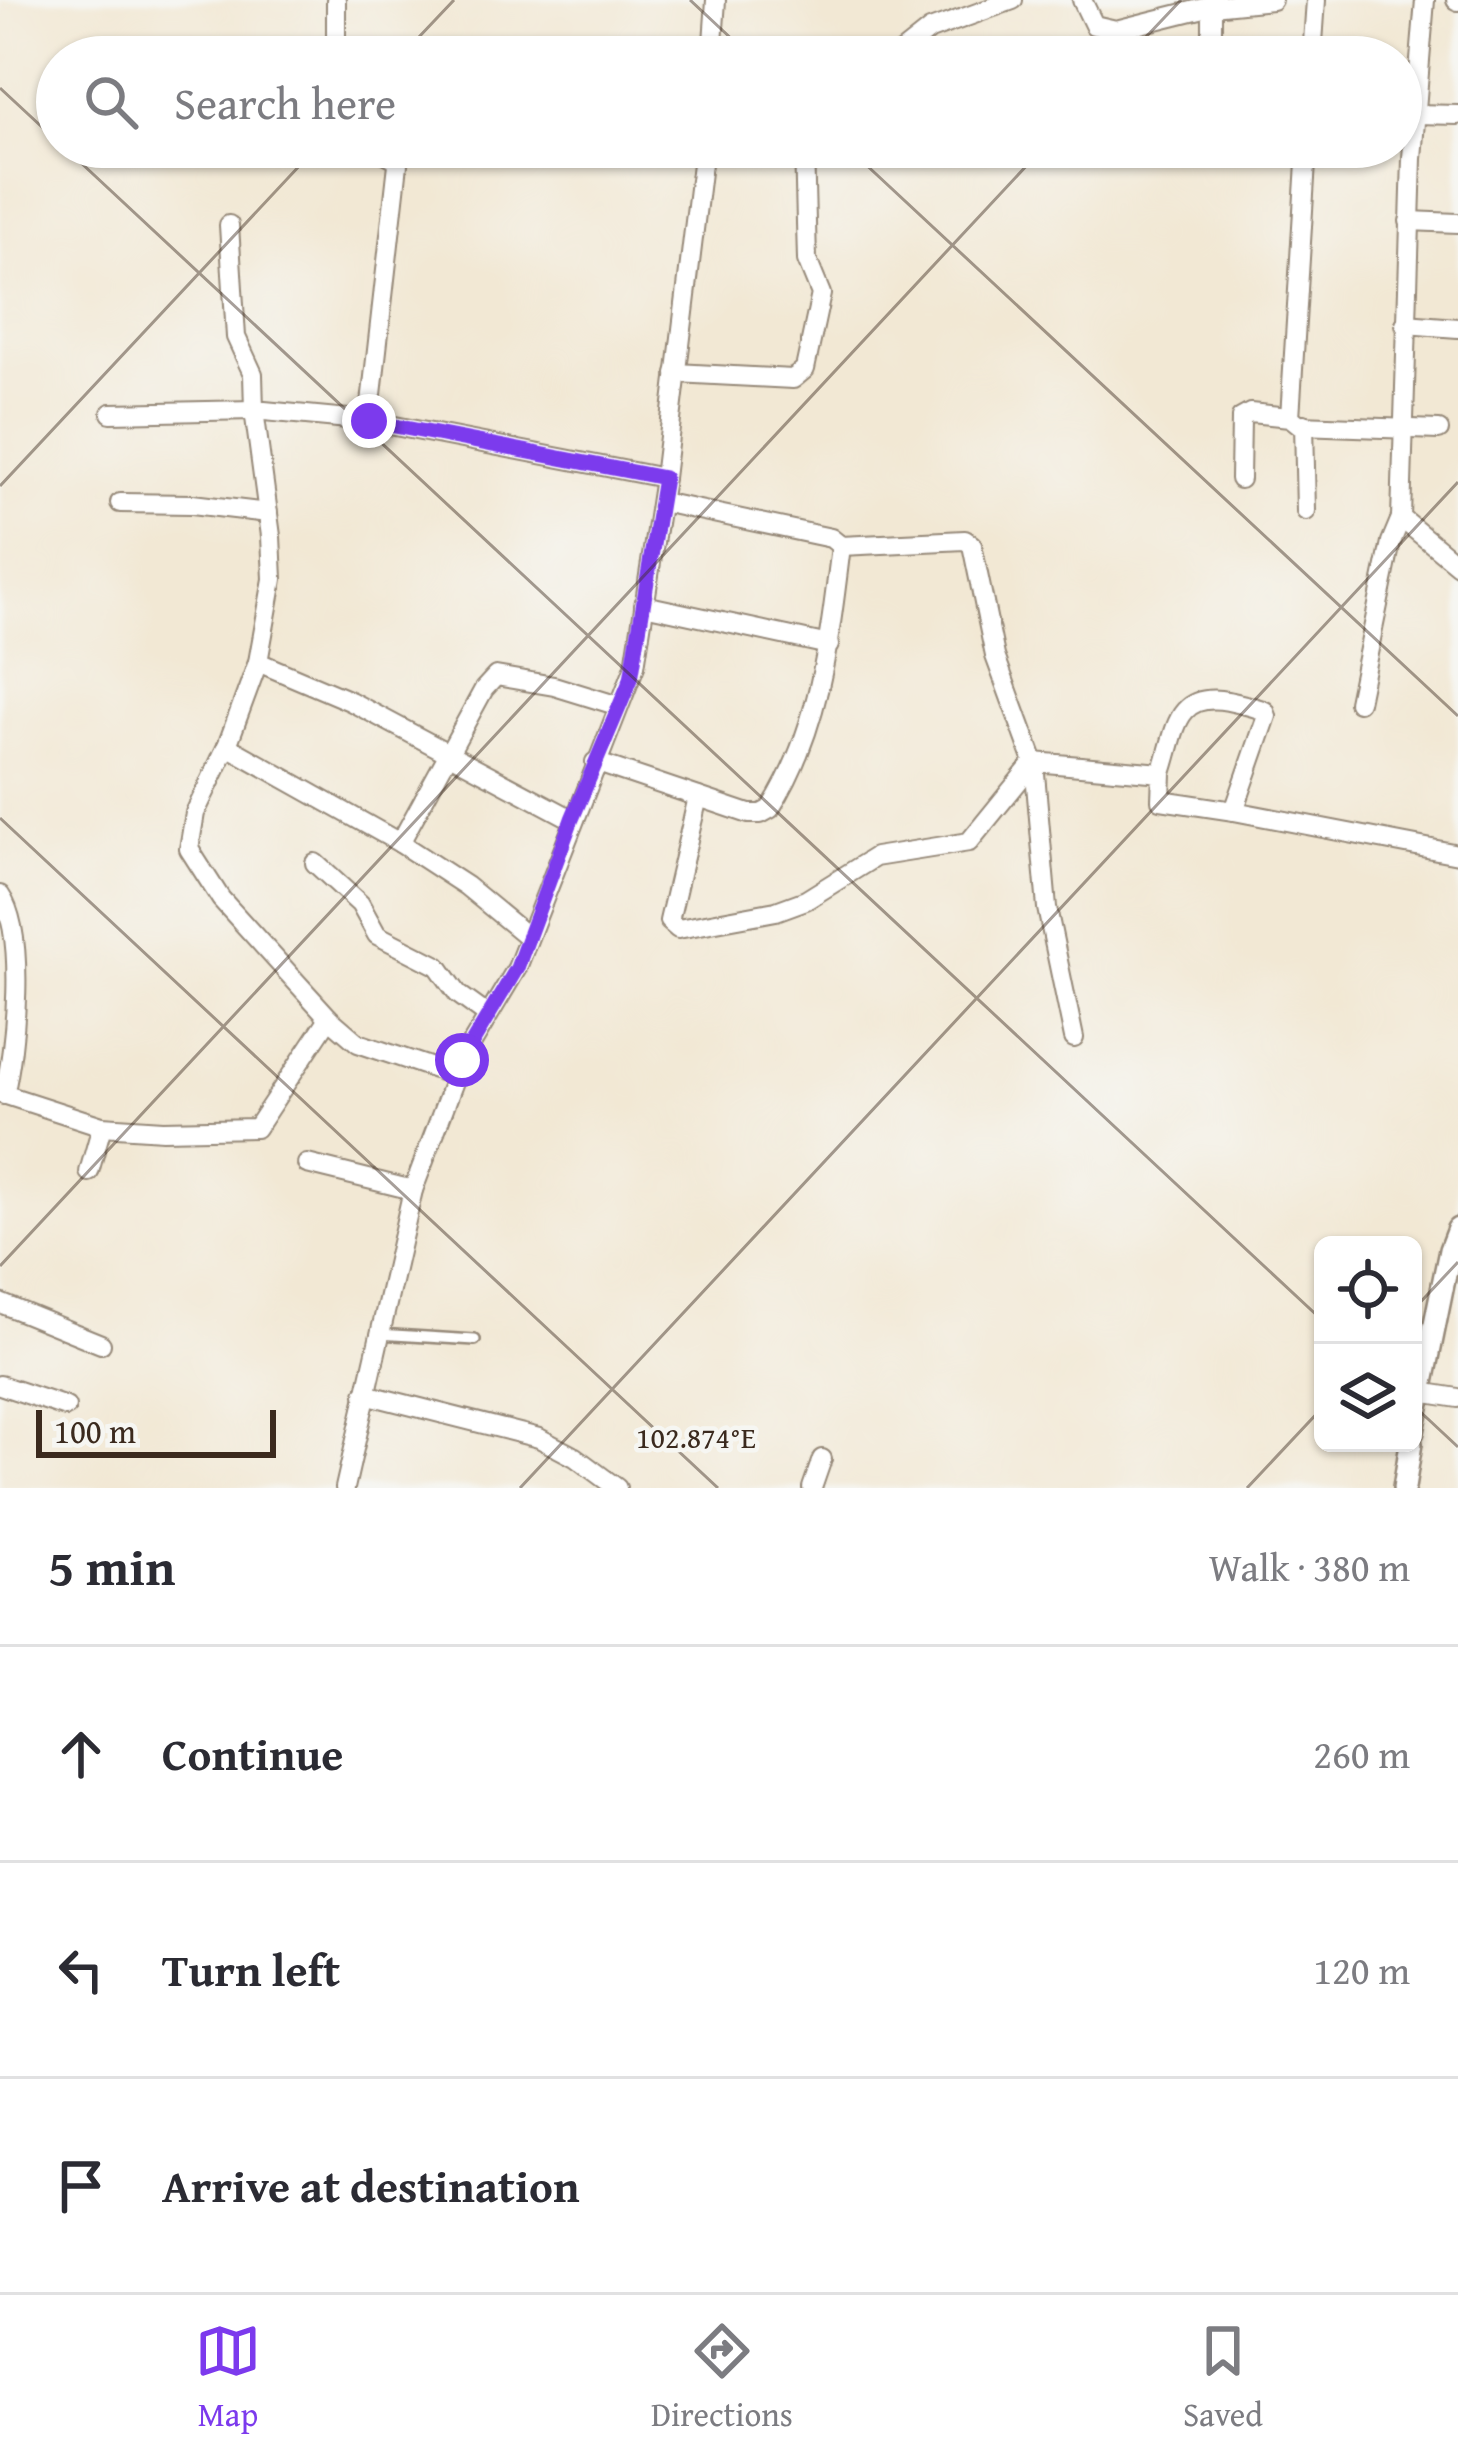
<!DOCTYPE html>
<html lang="en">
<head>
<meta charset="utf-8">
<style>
  :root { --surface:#fff; --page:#f2f2f3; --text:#2b2b33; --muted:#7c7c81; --line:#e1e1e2; --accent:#7c3aed }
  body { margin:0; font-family:"Gentium Book Plus",serif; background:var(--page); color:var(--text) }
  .controls { position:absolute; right:36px; bottom:36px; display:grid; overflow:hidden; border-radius:18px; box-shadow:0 3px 9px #0004 }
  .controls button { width:108px; height:108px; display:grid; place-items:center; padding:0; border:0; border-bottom:3px solid var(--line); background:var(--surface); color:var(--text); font:60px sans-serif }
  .scale { position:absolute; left:36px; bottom:30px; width:240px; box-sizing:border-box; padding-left:12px; border:6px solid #3b2a1e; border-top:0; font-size:33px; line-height:42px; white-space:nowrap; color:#3b2a1e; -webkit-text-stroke:9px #f6f6f2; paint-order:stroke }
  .stop { position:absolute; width:36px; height:36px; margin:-27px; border:9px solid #7c3aed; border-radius:50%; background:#fff }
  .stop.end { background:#7c3aed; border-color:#fff; box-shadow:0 3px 12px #0008 }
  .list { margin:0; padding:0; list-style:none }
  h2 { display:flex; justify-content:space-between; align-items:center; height:156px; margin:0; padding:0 48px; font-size:51px }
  h2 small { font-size:39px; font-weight:400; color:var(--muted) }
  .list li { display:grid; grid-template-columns:78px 1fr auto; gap:36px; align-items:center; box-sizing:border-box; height:216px; padding:0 48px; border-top:3px solid var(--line) }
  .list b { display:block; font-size:45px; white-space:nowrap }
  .list em { font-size:39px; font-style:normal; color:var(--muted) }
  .icon { flex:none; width:66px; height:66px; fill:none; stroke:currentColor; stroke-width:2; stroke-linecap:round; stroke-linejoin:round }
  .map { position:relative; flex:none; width:1458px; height:1488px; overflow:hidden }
  .search { position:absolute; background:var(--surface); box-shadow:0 3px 9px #0004; left:36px; right:36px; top:36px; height:132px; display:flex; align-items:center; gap:30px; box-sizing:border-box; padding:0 42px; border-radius:66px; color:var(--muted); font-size:45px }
  .sheet { height:804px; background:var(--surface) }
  nav { display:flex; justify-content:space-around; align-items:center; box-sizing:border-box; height:168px; border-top:3px solid var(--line); background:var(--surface); font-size:33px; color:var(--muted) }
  nav a { display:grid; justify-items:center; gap:6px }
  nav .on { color:var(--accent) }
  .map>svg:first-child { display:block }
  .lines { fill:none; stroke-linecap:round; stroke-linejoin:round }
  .service-casing { stroke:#968979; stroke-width:14 }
  .minor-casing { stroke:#968979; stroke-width:22 }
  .tertiary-casing { stroke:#968979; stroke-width:26 }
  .service { stroke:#fff; stroke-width:9 }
  .minor { stroke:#fff; stroke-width:18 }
  .tertiary { stroke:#fff; stroke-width:21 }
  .route { stroke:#7c3aed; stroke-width:15 }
  .ticks { fill:none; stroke:#3b2a1e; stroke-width:3; stroke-opacity:0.45 }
  .ticks-label { font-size:30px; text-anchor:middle; fill:#3b2a1e; stroke:#f6f6f2; stroke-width:9; stroke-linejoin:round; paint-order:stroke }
</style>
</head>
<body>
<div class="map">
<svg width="1458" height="1488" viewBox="0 0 1458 1488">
  <rect width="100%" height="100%" fill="#f6f6f2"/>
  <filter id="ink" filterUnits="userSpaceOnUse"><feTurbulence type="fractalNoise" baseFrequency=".00833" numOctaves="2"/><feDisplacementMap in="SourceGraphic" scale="24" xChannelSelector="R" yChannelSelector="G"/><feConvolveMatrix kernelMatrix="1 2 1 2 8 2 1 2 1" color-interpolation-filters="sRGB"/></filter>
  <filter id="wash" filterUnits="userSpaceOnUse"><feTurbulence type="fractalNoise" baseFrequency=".004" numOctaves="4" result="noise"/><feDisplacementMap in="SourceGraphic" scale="48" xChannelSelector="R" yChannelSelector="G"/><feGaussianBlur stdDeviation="2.7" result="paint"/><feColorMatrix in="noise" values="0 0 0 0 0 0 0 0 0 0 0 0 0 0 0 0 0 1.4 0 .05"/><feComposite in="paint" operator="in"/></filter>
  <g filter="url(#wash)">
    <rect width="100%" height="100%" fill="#f2e8d4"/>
  </g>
  <g filter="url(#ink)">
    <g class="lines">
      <g class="service-casing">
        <path id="service" d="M378 1334 475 1340"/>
      </g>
      <g class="minor-casing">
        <g id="minor">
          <path d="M1082 0 1094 25 1116 30 1212 6 1272 0"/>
          <path d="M1212 0V57"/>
          <path d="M1425 0 1412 158 1401 518 1458 565"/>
          <path d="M1456 0 1458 1"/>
          <path d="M336 57V0"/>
          <path d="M712 57 716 0"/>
          <path d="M896 57 930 30 1013 0"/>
          <path d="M1312 57 1316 0"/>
          <path d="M1415 114 1458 115"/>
          <path d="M353 147 383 152 396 159 398 164 369 421 664 478"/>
          <path d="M1213 147V152"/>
          <path d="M1307 147 1290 417 1300 425 1439 430"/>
          <path d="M1409 221 1458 223"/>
          <path d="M229 225 236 337 253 374 254 410 369 421"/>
          <path d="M1405 324 1458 328"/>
          <path d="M676 373 793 379 805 369 821 294 807 260 804 147"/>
          <path d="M111 413 254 410 271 536 273 579 258 662"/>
          <path d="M1304 424 1306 511"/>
          <path d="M1240 479 1241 418 1250 413 1290 417"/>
          <path d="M661 502 831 538 841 546 965 540 972 545 995 656 1034 762 1162 773C1176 732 1174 691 1228 701 1241 704 1253 706 1265 711L1267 716 1234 811 1161 800 1162 773"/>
          <path d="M120 503 192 504 268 513"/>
          <path d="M644 605 829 645"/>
          <path d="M1358 702 1391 542 1401 518"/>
          <path d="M227 746 400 843 466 886 528 937"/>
          <path d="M595 762 749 814H761L770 809C820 731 830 636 841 546"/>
          <path d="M1034 762 1047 908 1074 1038"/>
          <path d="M698 797 669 921 678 929 776 911 806 900 875 857 969 842 1034 762"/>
          <path d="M1234 811 1458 854"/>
          <path d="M400 843 484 689 496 676 554 686 619 706"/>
          <path d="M315 863 360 904 377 935 438 966 458 994 487 1015"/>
          <path d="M0 895C27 933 15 1050 4 1095"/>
          <path d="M456 1076 358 1043 329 1018 221 899 189 849 195 813 227 746 258 662 350 701 572 819"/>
          <path d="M0 1093 102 1126 163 1130 256 1128 329 1018"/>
          <path d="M307 1164 413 1190"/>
          <path d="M89 1172 102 1126"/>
          <path d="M0 1303 101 1344"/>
          <path d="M0 1385 66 1407"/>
          <path d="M1420 1392 1458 1398"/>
          <path d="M365 1394 539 1438 575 1457 617 1488"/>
          <path d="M345 1488 413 1190 462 1060 517 968 635 666 664 478 704 147"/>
          <path d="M812 1488 822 1459"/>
        </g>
      </g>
      <g class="tertiary-casing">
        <g id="tertiary">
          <path d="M1413 1432 1450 1250 1458 1229"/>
          <path d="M1404 1488 1411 1443"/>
        </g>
      </g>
      <use href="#service" class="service"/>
      <use href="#minor" class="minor"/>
      <use href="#tertiary" class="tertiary"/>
    </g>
  </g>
  <g class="lines" filter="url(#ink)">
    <path class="route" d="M369 421 664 478 631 679 572 819 517 968 462 1060"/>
  </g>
  <path class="ticks" d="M690 0 751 57M400 57 454 0M1127 57 1181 0M0 88 57 141M64 147 1323 1321M847 147 1458 716M0 486 317 147M0 818 718 1488M0 1266 1044 147M1413 1310 1458 1262M1413 1405 1458 1447M520 1488 1458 482M1247 1488 1323 1407"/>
  <g class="ticks-label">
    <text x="696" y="1448">102.874°E</text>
  </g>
</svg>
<div class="controls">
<button><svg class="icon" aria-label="locate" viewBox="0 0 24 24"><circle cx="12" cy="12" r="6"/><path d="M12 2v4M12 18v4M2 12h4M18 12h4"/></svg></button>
<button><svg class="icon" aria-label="layers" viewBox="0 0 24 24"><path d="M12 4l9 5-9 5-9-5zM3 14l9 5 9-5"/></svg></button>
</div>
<div class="scale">100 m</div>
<div class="stop" style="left:462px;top:1060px"></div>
<div class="stop end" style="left:369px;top:421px"></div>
<div class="search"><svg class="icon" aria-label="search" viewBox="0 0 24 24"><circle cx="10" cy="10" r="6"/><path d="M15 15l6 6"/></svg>Search here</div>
</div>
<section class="sheet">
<h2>5 min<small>Walk · 380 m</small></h2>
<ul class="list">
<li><svg class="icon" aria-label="ahead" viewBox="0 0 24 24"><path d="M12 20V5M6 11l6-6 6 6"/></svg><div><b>Continue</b></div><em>260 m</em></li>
<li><svg class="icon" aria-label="left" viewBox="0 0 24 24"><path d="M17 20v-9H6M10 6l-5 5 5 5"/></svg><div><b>Turn left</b></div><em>120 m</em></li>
<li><svg class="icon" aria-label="arrive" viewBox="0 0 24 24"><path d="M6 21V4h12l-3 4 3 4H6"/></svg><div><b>Arrive at destination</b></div></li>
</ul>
</section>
<nav>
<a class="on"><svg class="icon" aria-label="map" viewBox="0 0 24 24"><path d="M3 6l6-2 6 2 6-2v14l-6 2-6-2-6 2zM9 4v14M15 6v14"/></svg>Map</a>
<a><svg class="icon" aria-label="directions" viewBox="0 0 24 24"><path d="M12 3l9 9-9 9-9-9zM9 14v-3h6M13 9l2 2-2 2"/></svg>Directions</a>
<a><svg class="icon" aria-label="saved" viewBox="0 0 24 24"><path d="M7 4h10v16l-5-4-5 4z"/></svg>Saved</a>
</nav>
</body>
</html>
